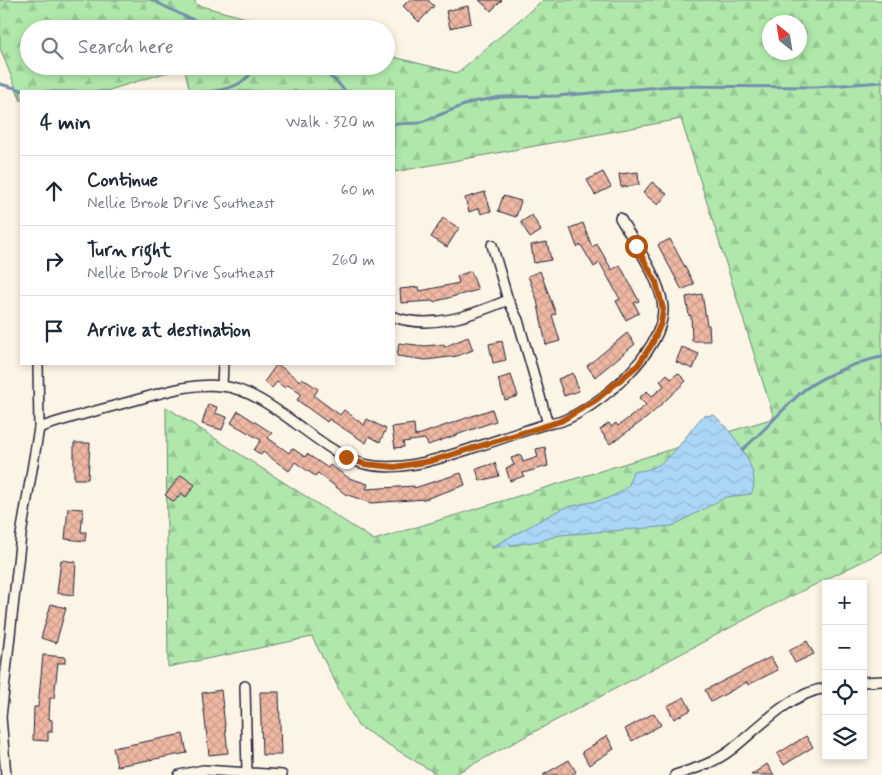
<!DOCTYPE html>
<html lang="en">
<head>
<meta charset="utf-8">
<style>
  :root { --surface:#fff; --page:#f6f6f7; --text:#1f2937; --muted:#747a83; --line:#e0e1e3 }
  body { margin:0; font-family:Mynerve,sans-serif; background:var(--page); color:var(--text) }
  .controls { position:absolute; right:15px; bottom:15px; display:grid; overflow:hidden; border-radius:0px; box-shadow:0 2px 8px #0003 }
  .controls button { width:45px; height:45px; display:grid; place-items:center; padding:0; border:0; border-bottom:1px solid var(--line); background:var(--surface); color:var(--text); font:25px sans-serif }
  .compass { position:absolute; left:762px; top:15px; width:45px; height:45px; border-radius:50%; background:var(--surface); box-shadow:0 2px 8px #0003; rotate:330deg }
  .stop { position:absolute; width:15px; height:15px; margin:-11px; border:4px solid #b45309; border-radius:50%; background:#fff }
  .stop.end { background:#b45309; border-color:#fff; box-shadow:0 1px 5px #0008 }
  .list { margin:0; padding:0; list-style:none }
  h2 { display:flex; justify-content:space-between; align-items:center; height:65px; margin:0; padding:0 20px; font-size:21px }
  h2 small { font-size:16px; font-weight:400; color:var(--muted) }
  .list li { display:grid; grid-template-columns:32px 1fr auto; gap:15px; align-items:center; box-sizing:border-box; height:70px; padding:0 20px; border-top:1px solid var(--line) }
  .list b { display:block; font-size:19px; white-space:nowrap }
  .list p { margin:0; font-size:16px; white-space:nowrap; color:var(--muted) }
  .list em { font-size:16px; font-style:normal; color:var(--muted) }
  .icon { flex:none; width:28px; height:28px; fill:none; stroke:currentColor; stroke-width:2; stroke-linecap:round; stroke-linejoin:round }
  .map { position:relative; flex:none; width:882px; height:775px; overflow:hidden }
  .search { position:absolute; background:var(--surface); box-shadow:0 2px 8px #0003; left:20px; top:20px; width:375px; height:55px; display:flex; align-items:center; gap:12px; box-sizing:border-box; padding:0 18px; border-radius:28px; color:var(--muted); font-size:19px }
  .panel { position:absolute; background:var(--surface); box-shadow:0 2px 8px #0003; left:20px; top:90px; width:375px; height:275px; border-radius:0px }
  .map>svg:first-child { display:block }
  .forest { fill:url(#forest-firs); stroke:#698573; fill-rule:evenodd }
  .water { fill:url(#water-waves); stroke:#748fac }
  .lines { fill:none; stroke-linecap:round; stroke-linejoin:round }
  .stream { stroke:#748fac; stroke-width:3 }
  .building { fill:url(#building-cross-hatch); stroke:#22223b }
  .minor-casing { stroke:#22223b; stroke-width:12 }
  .minor { stroke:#fcf5e5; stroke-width:9 }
  .route { stroke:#b45309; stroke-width:6 }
</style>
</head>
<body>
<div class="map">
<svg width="882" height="775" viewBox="0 0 882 775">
  <defs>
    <pattern id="forest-firs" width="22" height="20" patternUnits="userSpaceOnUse" patternTransform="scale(1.25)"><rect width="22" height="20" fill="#b0e8ab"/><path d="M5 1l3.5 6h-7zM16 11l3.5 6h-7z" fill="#97c794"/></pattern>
    <pattern id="water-waves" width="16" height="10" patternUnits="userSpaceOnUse" patternTransform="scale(1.25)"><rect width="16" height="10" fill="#abd7f7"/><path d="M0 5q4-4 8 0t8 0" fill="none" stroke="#93b8d5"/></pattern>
    <pattern id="building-cross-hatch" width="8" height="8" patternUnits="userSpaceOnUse" patternTransform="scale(1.25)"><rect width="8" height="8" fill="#efb8a3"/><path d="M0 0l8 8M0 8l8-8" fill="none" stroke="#cd9e8d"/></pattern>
  </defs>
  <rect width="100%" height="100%" fill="#fcf5e5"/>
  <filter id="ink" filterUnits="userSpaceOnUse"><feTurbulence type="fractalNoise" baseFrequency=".02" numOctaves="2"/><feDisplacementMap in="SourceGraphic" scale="10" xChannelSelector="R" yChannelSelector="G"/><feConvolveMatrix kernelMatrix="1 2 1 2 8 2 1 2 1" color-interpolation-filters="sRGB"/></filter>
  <g filter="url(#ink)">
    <path class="forest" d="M0 0H194L197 5 288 29H29V66H386V55L457 73 543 0H882V552L767 608 453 775H438L358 726 312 637 168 667 166 407 374 540 774 418 681 119 394 172V91H190L184 67 106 91H21V101L0 48ZM770 22H800V52H770Z"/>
    <path class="water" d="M714 415C731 430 764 472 751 494L726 497 672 526 560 535 540 541 490 548 563 508 606 499 619 493 629 485 633 471C668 473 682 438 703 416Z"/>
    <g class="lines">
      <g class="stream">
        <path d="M152 0 186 17 218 29"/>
        <path d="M315 66 336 81 345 91"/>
        <path d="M0 84 26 91"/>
        <path d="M215 91C233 88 247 83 255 66"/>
        <path d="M394 124 419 123 472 102 501 97 557 96 671 86 816 87 882 82"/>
        <path d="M742 450C764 432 782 409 804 390 822 376 859 361 882 357"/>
      </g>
    </g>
    <g class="building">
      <path d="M409 0H428L434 6 419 22 403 6Z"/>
      <path d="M479 0H502L491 11Z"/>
      <path d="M468 6 471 23 450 28 446 11Z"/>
      <path d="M603 172 611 187 595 195 587 180Z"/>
      <path d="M638 172 639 185 621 187 619 174Z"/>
      <path d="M652 182 667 194 658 205 643 193Z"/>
      <path d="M485 192 491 211 481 214 479 208 469 212 465 198Z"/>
      <path d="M503 196 521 201 516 217 498 211Z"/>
      <path d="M532 215 541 231 530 238 521 222Z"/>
      <path d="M443 218 459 228 447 247 431 237Z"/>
      <path d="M583 223 592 247 597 244 612 270 620 265 639 301 634 303 639 313 626 320 616 301 620 299 600 263 594 267 581 245 577 247 570 228Z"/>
      <path d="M670 239 694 284 682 290 658 245Z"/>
      <path d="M547 242 551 260 534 263 531 245Z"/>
      <path d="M471 271 478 290 433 302 432 301 401 303 400 289 419 287 420 291 459 283 457 276Z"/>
      <path d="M540 271 556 314 552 315 560 341 546 345 537 300 528 276Z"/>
      <path d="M702 294 707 325H709L710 341H692L691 315 689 316 686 297Z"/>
      <path d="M627 333 635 344 595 377 587 366Z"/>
      <path d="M468 337 473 350 457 356 426 360 397 356 399 343 425 346 444 344V347Z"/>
      <path d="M502 341 506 360 493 363 489 344Z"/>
      <path d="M682 347 699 354 693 369 676 362Z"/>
      <path d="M277 364 300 381 302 378 318 389 314 396 340 415 344 410 364 425 367 419 386 429 380 442 369 436 366 443 329 419 327 422 297 400 301 394 288 385 285 388 277 382 272 388 264 382Z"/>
      <path d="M573 373 579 391 564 396 558 379Z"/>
      <path d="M678 373 686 381 648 417 610 444 600 430 609 423 611 427 616 423 618 426 646 405 639 398 647 391 652 396 664 386 660 381 667 374 671 379Z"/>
      <path d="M511 375 518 396 505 400 498 379Z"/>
      <path d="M208 404 217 407 215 413 227 417 222 430 202 424Z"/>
      <path d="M492 409 496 421 428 445 425 439 403 442 404 447 395 448 392 427 414 424 415 436Z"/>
      <path d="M238 411 272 433 268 438 289 453 292 448 305 457 307 454 328 468 330 465 349 478 368 484 366 489 414 486V488L461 473 465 485 425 499 371 503 345 494 318 473 315 476 295 462 289 471 263 452 261 455 254 450 261 440 231 423Z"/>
      <path d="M74 443H90L88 479H74Z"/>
      <path d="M545 447 548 466 523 473 524 476 510 481 506 468 514 465 511 458 521 455 523 462 538 457 536 449Z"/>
      <path d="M495 463 499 476 480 481 476 469Z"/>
      <path d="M181 475 195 485 186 497 181 493 174 502 165 495Z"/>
      <path d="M68 508 83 509 81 532H86L85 541 65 539Z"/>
      <path d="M61 560 76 562 74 595 57 593Z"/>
      <path d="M51 604 66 608 56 643 41 638Z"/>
      <path d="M807 641 814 654 795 663 789 651Z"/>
      <path d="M43 655 65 657V663H58L54 698H50L49 719 52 720V732H48V741L33 740 34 707H38Z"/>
      <path d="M771 657 778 670 748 685 747 682 711 702 705 690Z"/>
      <path d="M221 690 228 753 209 755 202 693Z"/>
      <path d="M260 692H279L281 755H262Z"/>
      <path d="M684 697 691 710 674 719 667 706Z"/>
      <path d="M654 713 661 725 632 741 625 729Z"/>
      <path d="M183 734 187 753 117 766 113 748Z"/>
      <path d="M607 736 614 749 589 765 582 752Z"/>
      <path d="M806 736 813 747 784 765 777 754Z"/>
      <path d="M569 760 576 772 571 775H543Z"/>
      <path d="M767 764 774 775H751Z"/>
    </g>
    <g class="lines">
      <g class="minor-casing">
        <g id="minor">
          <path d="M492 245 508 300 518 320 548 424"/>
          <path d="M394 317C432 330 472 315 508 300"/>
          <path d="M222 386 223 364"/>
          <path d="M39 428C67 418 96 411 125 403 156 395 189 382 221 386 270 390 318 452 364 464 401 473 441 458 476 447 499 440 522 431 546 424 551 423 557 423 562 421 599 407 662 353 663 310 663 282 634 242 620 218"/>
          <path d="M863 682 882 681"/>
          <path d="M245 686 247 773"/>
          <path d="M6 775 1 717 21 535 39 428 38 364"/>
          <path d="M179 775 203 770 282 775"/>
          <path d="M675 775C695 769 714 763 731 750 759 728 788 694 826 688"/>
        </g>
      </g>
      <use href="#minor" class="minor"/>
    </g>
  </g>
  <g class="lines" filter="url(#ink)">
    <path class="route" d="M346 457 364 464 395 467 431 461 561 421 596 400 638 365 652 344 661 323 663 309 656 282 636 246"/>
  </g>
</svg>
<div class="controls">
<button>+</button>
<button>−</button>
<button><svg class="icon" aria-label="locate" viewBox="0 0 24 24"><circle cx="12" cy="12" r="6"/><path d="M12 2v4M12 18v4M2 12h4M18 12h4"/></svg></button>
<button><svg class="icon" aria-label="layers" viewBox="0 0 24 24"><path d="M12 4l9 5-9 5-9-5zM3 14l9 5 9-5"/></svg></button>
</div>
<svg class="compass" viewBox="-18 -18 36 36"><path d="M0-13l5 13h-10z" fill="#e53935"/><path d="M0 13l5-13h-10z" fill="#747a83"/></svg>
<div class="stop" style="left:636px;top:246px"></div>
<div class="stop end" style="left:346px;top:457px"></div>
<div class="search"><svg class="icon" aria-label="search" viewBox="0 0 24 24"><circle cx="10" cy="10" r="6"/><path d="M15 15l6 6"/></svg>Search here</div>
<section class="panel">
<h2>4 min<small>Walk · 320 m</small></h2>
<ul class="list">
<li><svg class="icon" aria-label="ahead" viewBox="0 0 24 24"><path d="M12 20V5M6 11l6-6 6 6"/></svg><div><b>Continue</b><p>Nellie Brook Drive Southeast</p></div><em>60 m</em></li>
<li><svg class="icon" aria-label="right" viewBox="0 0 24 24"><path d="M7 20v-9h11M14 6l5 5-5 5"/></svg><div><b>Turn right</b><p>Nellie Brook Drive Southeast</p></div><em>260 m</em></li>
<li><svg class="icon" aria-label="arrive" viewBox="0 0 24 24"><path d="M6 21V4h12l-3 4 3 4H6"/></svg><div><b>Arrive at destination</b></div></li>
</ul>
</section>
</div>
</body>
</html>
